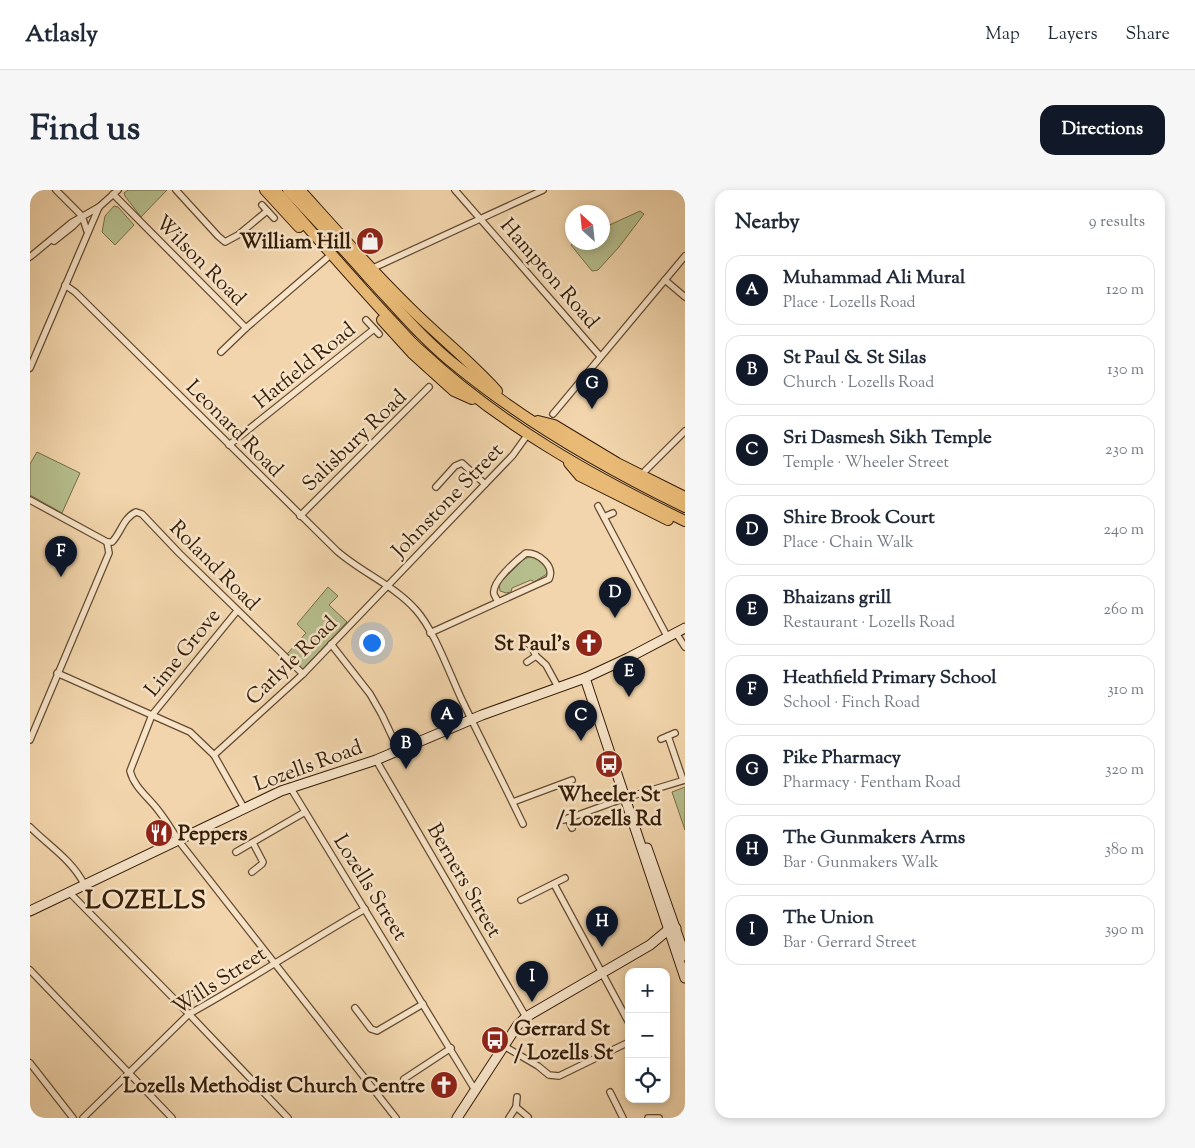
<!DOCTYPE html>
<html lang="en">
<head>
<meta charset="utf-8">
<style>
  :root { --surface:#fff; --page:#f6f6f7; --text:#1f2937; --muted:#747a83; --line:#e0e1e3; --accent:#111827 }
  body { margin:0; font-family:"Sorts Mill Goudy",serif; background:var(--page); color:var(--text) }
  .controls { position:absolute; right:15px; bottom:15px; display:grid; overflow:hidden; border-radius:10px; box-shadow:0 2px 8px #0003 }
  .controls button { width:45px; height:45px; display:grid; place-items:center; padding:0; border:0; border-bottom:1px solid var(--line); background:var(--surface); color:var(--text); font:25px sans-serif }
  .compass { position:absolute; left:535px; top:15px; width:45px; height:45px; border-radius:50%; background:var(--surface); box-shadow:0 2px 8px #0003; rotate:333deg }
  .you { position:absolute; left:341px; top:452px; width:18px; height:18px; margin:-12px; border:4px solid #fff; border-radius:50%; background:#1a73e8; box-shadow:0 0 0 8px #1a73e833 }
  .badge { display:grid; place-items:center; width:32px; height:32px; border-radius:50%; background:var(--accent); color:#fff; font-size:16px; font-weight:700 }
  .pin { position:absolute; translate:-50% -41px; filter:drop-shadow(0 1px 2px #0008) }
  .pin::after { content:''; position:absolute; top:26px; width:18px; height:15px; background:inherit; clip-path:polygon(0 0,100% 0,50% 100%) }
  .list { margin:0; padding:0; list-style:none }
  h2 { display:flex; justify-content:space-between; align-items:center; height:65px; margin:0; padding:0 20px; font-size:21px }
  h2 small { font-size:16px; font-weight:400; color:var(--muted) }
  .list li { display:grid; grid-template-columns:32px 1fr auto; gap:15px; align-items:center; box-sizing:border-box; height:70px; margin:0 10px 10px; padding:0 10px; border:1px solid var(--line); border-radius:15px }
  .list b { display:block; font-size:19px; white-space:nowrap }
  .list p { margin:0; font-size:16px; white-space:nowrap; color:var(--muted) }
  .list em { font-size:16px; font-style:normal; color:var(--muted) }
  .icon { flex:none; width:28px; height:28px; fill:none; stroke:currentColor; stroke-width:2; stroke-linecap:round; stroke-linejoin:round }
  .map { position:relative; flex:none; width:655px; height:928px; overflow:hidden; border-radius:15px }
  header { display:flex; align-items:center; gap:30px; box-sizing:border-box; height:70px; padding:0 25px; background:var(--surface); border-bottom:1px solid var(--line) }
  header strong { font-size:24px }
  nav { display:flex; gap:28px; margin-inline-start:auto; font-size:18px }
  .intro { display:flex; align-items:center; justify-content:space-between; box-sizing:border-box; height:120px; padding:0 30px }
  h1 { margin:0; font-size:35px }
  .button { padding:12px 22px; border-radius:15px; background:var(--accent); color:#fff; font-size:18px; font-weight:700 }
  main { display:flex; gap:30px; padding:0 30px }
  aside { flex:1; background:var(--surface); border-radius:15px; box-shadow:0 2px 8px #0003 }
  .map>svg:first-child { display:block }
  .green { fill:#b6be8d; stroke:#756d4a }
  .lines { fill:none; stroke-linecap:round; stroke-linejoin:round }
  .minor-casing { stroke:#644a30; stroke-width:8 }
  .secondary-casing { stroke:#341c06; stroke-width:11 }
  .trunk-casing { stroke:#341c06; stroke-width:12 }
  .minor { stroke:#f7e4c9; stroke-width:5.5 }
  .secondary { stroke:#f7e4c9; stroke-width:9 }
  .trunk { stroke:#e9ba76; stroke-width:10 }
  .labels { text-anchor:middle; stroke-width:5; stroke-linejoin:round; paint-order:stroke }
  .poi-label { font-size:21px; font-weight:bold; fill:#341c06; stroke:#f7e4c9; text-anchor:end }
  .street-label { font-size:21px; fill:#341c06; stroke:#f7e4c9 }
  .district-label { font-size:26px; font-weight:bold; letter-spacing:1px; fill:#341c06; stroke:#f7e4c9 }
</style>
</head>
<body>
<header>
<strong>Atlasly</strong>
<nav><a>Map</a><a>Layers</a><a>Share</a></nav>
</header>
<div class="intro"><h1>Find us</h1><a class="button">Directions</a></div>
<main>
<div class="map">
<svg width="655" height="928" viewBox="0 0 655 928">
  <rect width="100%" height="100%" fill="#f2d5ac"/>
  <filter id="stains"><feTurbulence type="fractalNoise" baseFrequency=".004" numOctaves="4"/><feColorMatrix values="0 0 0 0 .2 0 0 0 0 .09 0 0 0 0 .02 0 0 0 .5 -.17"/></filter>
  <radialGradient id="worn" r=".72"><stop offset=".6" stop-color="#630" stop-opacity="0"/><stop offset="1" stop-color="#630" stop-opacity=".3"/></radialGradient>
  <g class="green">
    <path d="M98 0H137L111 27 95 6 94 3Z"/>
    <path d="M84 16 88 17 104 35 85 55 72 42 75 26Z"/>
    <path d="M610 21 614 24 589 57 568 80 562 81 541 55 544 53 572 52 573 38Z"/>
    <path d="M7 262 50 283 32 323 0 305V274Z"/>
    <path d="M499 367C508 367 513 373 518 380L517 384 504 392 501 390 482 398 481 402 476 403 470 401 469 394 494 369Z"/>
    <path d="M298 397 308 406 299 415 317 432 272 480 257 464 276 443 267 434Z"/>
    <path d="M655 597V640L642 602Z"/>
  </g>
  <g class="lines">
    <g class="minor-casing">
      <g id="minor">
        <path d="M26 0 52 26 57 41"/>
        <path d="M146 0 188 46 195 52 208 45 237 21"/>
        <path d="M425 0 570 166"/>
        <path d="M83 4 216 138"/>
        <path d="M232 15 244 28"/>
        <path d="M24 51 43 36 49 30"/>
        <path d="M0 67 41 33 69 17"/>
        <path d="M341 79 513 0"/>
        <path d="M635 90 655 107"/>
        <path d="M35 95 45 102 307 361C332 383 364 395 386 420 404 440 419 482 431 508 451 550 473 592 493 634"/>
        <path d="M336 130 349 144"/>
        <path d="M191 162 216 138 297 68"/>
        <path d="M0 178 69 17 88 0"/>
        <path d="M523 224 655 66"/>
        <path d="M199 255 344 139"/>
        <path d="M610 286 655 241"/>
        <path d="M406 297 425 276 432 273 455 294"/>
        <path d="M0 310 77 352"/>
        <path d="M568 316 638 448"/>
        <path d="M270 326 399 197"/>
        <path d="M574 327 583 323"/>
        <path d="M77 352H82C91 343 93 328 106 322L112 324 149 363 273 484"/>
        <path d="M207 421 122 525 100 581C104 597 118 607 128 620 135 629 142 640 148 650L366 928"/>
        <path d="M400 443 519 389C525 376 509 363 496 363 487 370 461 392 464 404 465 407 467 409 468 412"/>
        <path d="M646 443 655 457"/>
        <path d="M496 452 501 456 506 466 516 475 528 497"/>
        <path d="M301 454 340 504 352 525 369 561"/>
        <path d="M497 472 506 466"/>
        <path d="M27 483 160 542 184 565 214 618"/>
        <path d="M638 546 653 590"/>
        <path d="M631 549 645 543"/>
        <path d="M0 550 79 363 77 352"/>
        <path d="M184 565 273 484 483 265 498 244"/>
        <path d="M346 570 496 827"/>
        <path d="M260 597 445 900"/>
        <path d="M483 612 542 590"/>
        <path d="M538 628 542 638"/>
        <path d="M534 630 595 608 655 590"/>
        <path d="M0 637C19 656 42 670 54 694"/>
        <path d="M206 662 275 622"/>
        <path d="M222 682 232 674 233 672 223 653"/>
        <path d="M524 694 599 833"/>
        <path d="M39 702 159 824 258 928"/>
        <path d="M491 710 535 688"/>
        <path d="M0 780 142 928"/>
        <path d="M325 818 341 839 347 841 393 814"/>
        <path d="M474 856 508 876 519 885 529 886 599 852"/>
        <path d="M0 873 43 928"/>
        <path d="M374 889 421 858"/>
        <path d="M580 902 593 928"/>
        <path d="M486 917 498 927"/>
        <path d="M53 928 159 824C219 791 276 753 335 719"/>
        <path d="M479 928 486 917 487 907"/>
        <path d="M618 928H629"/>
      </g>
    </g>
    <g class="secondary-casing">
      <g id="secondary">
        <path d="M555 488 655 788"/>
        <path d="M617 658 655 766"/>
        <path d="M0 721 251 601 346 570 452 525 555 488 598 468 655 438"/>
        <path d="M427 928 487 836 496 827 620 755 638 740 646 738"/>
      </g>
    </g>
    <g class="trunk-casing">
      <g id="trunk">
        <path d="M235 0 269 37"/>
        <path d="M245 0C283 43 320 86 359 128 370 139 379 151 391 161 468 233 560 285 655 331"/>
        <path d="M258 0C285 29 312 57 338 87 367 118 395 152 429 178 498 234 575 278 655 317"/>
        <path d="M270 0C306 40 341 80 379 117 408 146 440 171 467 201"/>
        <path d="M352 130 382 163 424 201 442 209"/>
        <path d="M508 231 524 235 587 273 655 307"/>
        <path d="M539 273 550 286 638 330"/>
      </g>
    </g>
    <use href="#minor" class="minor"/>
    <use href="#secondary" class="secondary"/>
    <use href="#trunk" class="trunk"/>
  </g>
  <defs>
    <g id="shop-disc" transform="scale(1.4375)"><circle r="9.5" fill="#8f2418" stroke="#f7e4c9"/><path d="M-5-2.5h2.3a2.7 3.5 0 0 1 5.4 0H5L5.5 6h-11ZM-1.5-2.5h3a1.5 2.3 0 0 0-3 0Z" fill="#fff"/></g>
    <g id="church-disc" transform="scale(1.4375)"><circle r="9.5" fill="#8f2418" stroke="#f7e4c9"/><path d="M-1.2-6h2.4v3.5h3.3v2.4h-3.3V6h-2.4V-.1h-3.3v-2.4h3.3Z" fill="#fff"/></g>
    <g id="bus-disc" transform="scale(1.4375)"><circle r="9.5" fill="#8f2418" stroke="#f7e4c9"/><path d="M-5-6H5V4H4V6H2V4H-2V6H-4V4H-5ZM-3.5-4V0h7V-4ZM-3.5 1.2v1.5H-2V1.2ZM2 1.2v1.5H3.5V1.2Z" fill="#fff"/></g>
    <g id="restaurant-disc" transform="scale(1.4375)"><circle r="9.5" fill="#8f2418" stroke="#f7e4c9"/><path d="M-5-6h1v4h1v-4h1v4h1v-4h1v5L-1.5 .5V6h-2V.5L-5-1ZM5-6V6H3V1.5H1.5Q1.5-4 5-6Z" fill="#fff"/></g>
  </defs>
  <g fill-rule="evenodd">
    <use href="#shop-disc" x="340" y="51"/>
    <use href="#church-disc" x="559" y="453"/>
    <use href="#bus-disc" x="579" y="574"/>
    <use href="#restaurant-disc" x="129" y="643"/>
    <use href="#bus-disc" x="465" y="850"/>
    <use href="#church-disc" x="414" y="895"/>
  </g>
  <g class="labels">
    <g class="poi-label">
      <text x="321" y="58">William Hill</text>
      <text x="540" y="460">St Paul's</text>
      <text x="579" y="611" text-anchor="middle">Wheeler St<tspan x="579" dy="24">/ Lozells Rd</tspan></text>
      <text x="148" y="650" text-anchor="start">Peppers</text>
      <text x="484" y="845" text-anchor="start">Gerrard St<tspan x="484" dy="24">/ Lozells St</tspan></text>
      <text x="395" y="902">Lozells Methodist Church Centre</text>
    </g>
    <g class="street-label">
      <text transform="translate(171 70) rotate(45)" y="7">Wilson Road</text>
      <text transform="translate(520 83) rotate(49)" y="7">Hampton Road</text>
      <text transform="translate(274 175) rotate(-39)" y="7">Hatfield Road</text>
      <text transform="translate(205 238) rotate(45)" y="7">Leonard Road</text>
      <text transform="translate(324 250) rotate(-44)" y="7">Salisbury Road</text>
      <text transform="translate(417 310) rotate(-46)" y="7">Johnstone Street</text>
      <text transform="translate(185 375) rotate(45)" y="7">Roland Road</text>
      <text transform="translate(152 462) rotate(-51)" y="7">Lime Grove</text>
      <text transform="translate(261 470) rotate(-44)" y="7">Carlyle Road</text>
      <text transform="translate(278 575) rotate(-20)" y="7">Lozells Road</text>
      <text transform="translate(435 690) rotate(60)" y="7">Berners Street</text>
      <text transform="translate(341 697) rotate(58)" y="7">Lozells Street</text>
      <text transform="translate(189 790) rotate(-33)" y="7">Wills Street</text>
    </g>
    <g class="district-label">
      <text x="116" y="718">LOZELLS</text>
    </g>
  </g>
  <rect width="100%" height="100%" filter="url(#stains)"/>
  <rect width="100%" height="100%" fill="url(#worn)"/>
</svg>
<div class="controls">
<button>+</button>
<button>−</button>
<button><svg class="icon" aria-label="locate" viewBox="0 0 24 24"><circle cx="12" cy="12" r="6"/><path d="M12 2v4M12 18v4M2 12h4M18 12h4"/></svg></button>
</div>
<svg class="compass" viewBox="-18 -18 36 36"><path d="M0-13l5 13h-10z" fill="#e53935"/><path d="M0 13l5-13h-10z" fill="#747a83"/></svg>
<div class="you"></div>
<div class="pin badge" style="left:417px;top:550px">A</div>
<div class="pin badge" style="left:376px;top:579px">B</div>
<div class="pin badge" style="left:551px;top:551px">C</div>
<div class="pin badge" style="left:585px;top:428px">D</div>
<div class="pin badge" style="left:599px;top:507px">E</div>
<div class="pin badge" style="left:31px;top:387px">F</div>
<div class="pin badge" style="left:562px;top:219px">G</div>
<div class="pin badge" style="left:572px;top:757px">H</div>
<div class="pin badge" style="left:502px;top:812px">I</div>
</div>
<aside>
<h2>Nearby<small>9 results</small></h2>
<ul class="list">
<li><span class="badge">A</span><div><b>Muhammad Ali Mural</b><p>Place · Lozells Road</p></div><em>120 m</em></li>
<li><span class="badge">B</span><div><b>St Paul &amp; St Silas</b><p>Church · Lozells Road</p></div><em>130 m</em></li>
<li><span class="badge">C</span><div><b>Sri Dasmesh Sikh Temple</b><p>Temple · Wheeler Street</p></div><em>230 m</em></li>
<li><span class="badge">D</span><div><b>Shire Brook Court</b><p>Place · Chain Walk</p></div><em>240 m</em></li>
<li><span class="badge">E</span><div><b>Bhaizans grill</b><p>Restaurant · Lozells Road</p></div><em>260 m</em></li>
<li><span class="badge">F</span><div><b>Heathfield Primary School</b><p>School · Finch Road</p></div><em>310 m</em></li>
<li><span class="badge">G</span><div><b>Pike Pharmacy</b><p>Pharmacy · Fentham Road</p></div><em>320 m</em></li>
<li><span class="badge">H</span><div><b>The Gunmakers Arms</b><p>Bar · Gunmakers Walk</p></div><em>380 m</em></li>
<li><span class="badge">I</span><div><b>The Union</b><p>Bar · Gerrard Street</p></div><em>390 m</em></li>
</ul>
</aside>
</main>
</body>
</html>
